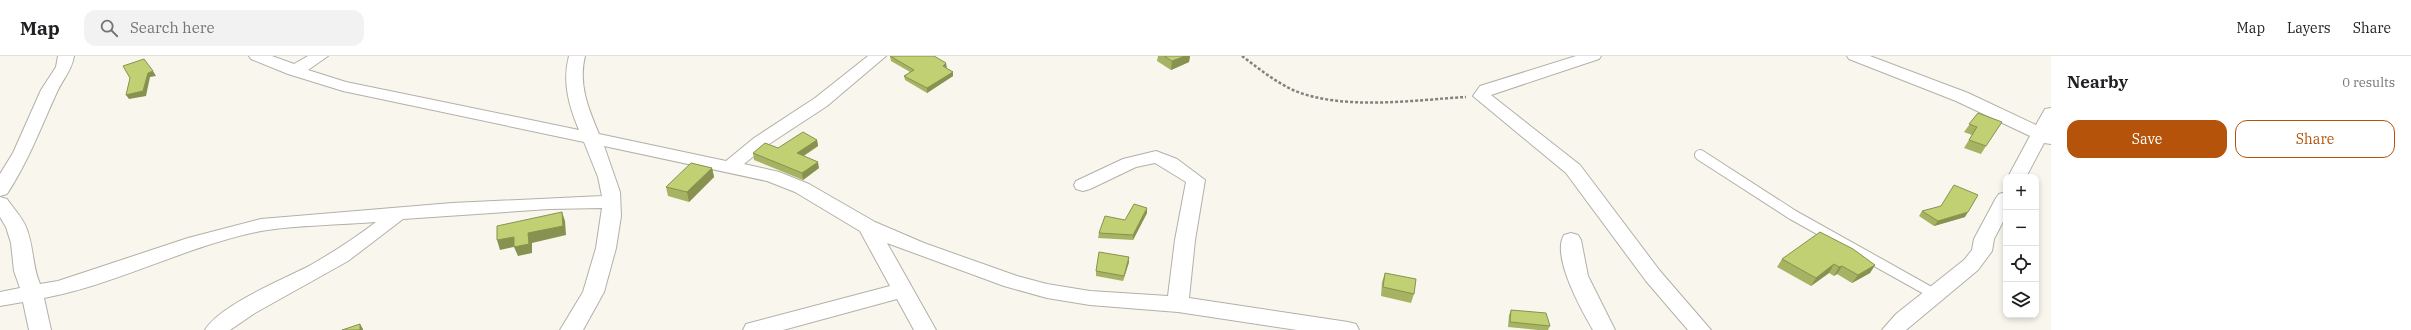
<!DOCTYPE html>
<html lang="en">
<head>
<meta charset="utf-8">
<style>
  :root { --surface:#fff; --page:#f2f2f2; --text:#202124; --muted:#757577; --line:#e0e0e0; --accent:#b45309 }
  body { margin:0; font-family:"IBM Plex Serif",serif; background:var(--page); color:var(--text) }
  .controls { position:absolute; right:12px; bottom:12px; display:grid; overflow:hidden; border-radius:8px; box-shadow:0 2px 6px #0003 }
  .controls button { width:36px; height:36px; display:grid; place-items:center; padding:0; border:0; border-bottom:1px solid var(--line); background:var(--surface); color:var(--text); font:20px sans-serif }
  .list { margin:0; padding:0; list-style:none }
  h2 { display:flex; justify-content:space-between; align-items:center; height:52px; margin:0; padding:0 16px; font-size:17px }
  h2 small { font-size:13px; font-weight:400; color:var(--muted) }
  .actions { display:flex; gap:8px; padding:12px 16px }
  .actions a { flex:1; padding:9px 0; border:1px solid var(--accent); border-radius:12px; text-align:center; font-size:14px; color:var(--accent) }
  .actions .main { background:var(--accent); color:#fff }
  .icon { flex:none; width:22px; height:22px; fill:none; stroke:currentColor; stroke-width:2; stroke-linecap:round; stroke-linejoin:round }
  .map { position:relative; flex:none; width:2051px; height:274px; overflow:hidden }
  header { display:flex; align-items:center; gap:24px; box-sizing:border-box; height:56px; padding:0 20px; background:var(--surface); border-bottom:1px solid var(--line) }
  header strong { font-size:19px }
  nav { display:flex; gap:22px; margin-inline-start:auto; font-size:14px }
  .search { width:280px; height:36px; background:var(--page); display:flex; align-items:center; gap:10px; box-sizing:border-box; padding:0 14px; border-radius:12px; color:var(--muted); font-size:15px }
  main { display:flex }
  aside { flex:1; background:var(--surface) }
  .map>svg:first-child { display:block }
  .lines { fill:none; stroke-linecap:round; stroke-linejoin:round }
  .service-casing { stroke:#b2b0a8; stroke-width:12 }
  .minor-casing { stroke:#b2b0a8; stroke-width:2 }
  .path { stroke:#84827d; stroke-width:2.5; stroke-dasharray:3 2; stroke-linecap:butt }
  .service { stroke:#fff; stroke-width:10 }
  .minor { fill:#fff; fill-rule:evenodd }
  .wall { fill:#a6b362 }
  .shaded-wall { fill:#879250 }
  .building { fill:#c1d072; stroke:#879250 }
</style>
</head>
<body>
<header>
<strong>Map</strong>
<div class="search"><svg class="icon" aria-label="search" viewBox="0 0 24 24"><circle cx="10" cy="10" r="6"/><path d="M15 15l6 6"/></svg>Search here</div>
<nav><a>Map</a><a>Layers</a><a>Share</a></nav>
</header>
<main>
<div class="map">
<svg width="2051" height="274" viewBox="0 0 2051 274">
  <rect width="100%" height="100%" fill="#f8f6ed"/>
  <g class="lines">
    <g class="service-casing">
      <path id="service" d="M1700 99 1793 159 1936 239"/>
    </g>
    <g class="minor-casing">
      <g id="minor">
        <path d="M58 0H74C72 14 63 23 57 36 41 71 28 106 7 138L0 140V118L13 97 41 34 56 11Z"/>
        <path d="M249 0H272L294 8 308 0H328L308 14 346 26 579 74C569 50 562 26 569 0H585C578 28 588 52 599 78L726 105 754 82 815 42 868 0H886L827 50 766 90 744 108 779 116 809 128 875 166 924 187 1017 220 1047 228 1090 235 1168 240 1175 184 1186 126 1155 107 1136 111 1090 133 1083 135 1076 133 1074 129 1076 125 1123 103 1156 95 1177 103 1205 124 1195 184 1189 242 1348 266 1356 268 1359 274H1297L1178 256 1090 249 1047 242 1004 230 887 187 936 274H914L897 243 783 274H743L746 268 890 230 860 175 795 136 767 125 604 90 620 136 621 160 616 192 604 236 583 274H560L583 236 596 192 602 152 549 153 403 163 348 205 255 257 230 274H205C220 249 282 224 309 210 332 197 355 182 376 166 339 169 297 169 261 175 186 190 118 228 44 242L51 274H29L23 246 0 250V236L20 232 14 215 11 187 6 171 0 161V141L7 143C13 152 22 161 26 171 34 190 32 210 40 228L58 225 188 182 261 163 452 147 602 140 598 121 584 86 343 35 288 18 251 3Z"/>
        <path d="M1576 0H1601L1599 3 1491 39 1580 109 1660 215 1711 274H1688L1646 225 1566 117 1473 40 1480 30Z"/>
        <path d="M1847 0H1870L1968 37 2036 69 2045 53 2051 52V88L2044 87 2026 121H2008L2030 80 1956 45 1849 3Z"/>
        <path d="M2006 136V160L1994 183 1992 195 1978 214 1906 274H1882L1896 258 1964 204 1972 194 1974 183 1996 142 1999 138Z"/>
        <path d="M1571 177 1578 179 1581 184 1588 220 1615 274H1593C1582 255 1551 200 1564 179Z"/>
      </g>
    </g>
    <path class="path" d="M1242 0C1258 12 1274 25 1293 34 1342 55 1414 44 1466 41"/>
    <use href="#service" class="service"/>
    <use href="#minor" class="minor"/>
  </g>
  <g class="wall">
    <path d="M890 0 946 12 953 16V20L927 37 905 24 904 20 910 16 891 5Z"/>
    <path d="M1158 0H1190L1189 6 1171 14 1157 5Z"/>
    <path d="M1978 57 1986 90 1981 98 1964 92 1972 79 1964 76Z"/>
    <path d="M817 84 818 90 804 100 819 112 803 124 754 104 753 97Z"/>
    <path d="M712 112 714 121 689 146 668 140 666 131Z"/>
    <path d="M1922 155 1965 161 1934 170 1919 160Z"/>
    <path d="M1147 157 1133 184 1098 182 1099 177 1125 164Z"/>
    <path d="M1782 203 1875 209 1870 217 1852 227 1837 218 1834 220 1829 217 1811 230 1777 211Z"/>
    <path d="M1129 206 1123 225 1096 220V215Z"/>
    <path d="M1385 217 1414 238 1411 247 1381 240 1382 226Z"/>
    <path d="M1511 254 1550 270 1548 274H1538L1508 271 1509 259Z"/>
  </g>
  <g class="shaded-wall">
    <path d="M1185 0H1190L1189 6 1171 14 1172 5Z"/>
    <path d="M946 7 947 12 943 10Z"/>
    <path d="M153 15 156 20 150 21 146 40 129 43 126 39 148 17Z"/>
    <path d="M953 16V20L927 37V32Z"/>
    <path d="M817 84 818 90 798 103 797 97Z"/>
    <path d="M818 106 819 112 803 124 802 117Z"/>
    <path d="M712 112 714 121 689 146 687 136Z"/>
    <path d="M1147 152V157L1133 184V179Z"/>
    <path d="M562 156 565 165 566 179 532 187V197L518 200 514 191 528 177Z"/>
    <path d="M1968 156 1965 161 1934 170 1938 165Z"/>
    <path d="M514 181 518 190 500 194 497 184Z"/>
    <path d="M1129 201V206L1123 225 1124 220Z"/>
    <path d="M1834 208 1829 217 1811 230 1816 222Z"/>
    <path d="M1875 209 1870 217 1852 227 1858 219Z"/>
    <path d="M1842 210 1837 218 1834 220 1839 211Z"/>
    <path d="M360 268 363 273V274H360Z"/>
  </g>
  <g class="building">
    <path d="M890 0H934L946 7 943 10 953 16 927 32 904 20 914 14Z"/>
    <path d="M1164 0H1185L1172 5Z"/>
    <path d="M144 3 153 15 148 17 143 35 126 39 130 22 123 10Z"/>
    <path d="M1978 57 2002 66 1986 90 1969 84 1977 71 1969 68Z"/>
    <path d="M803 76 817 84 797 97 818 106 802 117 753 97 765 87 778 92Z"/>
    <path d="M691 107 712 112 687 136 666 131Z"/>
    <path d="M1954 129 1978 139 1968 156 1938 165 1922 155 1941 150Z"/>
    <path d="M1134 148 1147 152 1133 179 1099 177 1105 160 1125 164Z"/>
    <path d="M562 156 563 170 528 177 529 188 514 191V181L497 184V170Z"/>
    <path d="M1820 176 1853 193 1875 209 1858 219 1842 210 1839 211 1834 208 1816 222 1782 203Z"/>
    <path d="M1099 196 1129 201 1124 220 1096 215Z"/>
    <path d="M1385 217 1416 223 1414 238 1383 231Z"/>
    <path d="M1511 254 1546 257 1550 270 1510 266Z"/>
    <path d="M360 268V274H342Z"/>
  </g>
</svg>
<div class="controls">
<button>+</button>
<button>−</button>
<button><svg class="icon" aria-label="locate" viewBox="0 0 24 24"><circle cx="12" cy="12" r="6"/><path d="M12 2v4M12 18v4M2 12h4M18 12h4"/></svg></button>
<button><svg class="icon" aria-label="layers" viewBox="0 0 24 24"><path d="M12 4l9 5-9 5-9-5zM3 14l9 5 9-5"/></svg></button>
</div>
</div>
<aside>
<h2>Nearby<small>0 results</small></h2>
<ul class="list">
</ul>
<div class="actions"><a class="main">Save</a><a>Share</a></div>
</aside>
</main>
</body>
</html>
